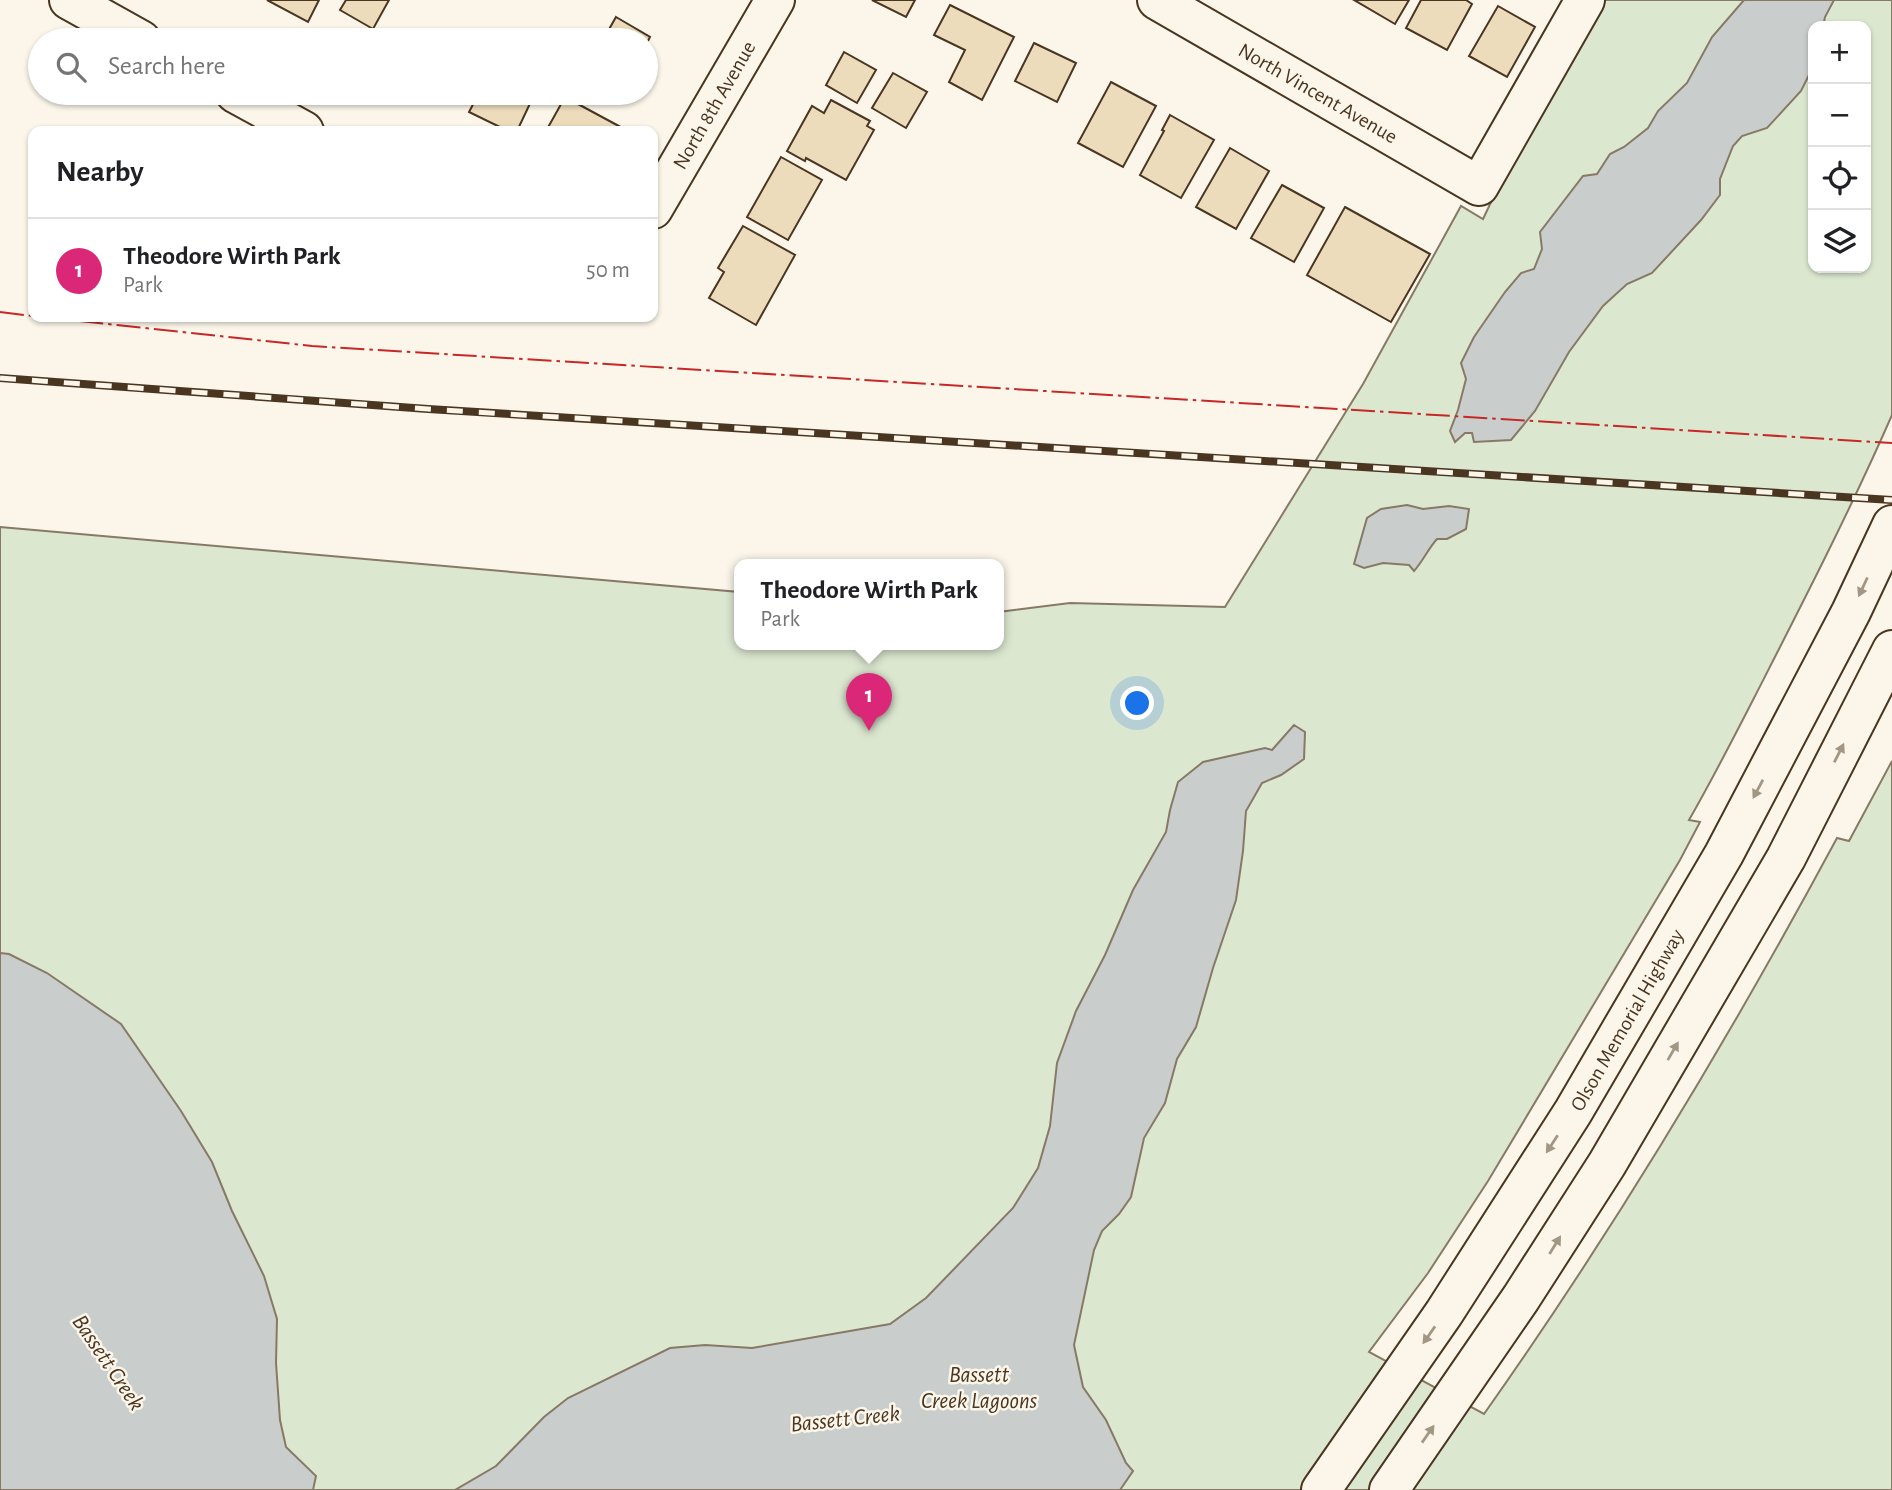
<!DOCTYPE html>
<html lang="en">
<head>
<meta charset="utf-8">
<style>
  :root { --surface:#fff; --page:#f6f6f6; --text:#202124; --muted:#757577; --line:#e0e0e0; --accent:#db2777 }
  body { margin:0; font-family:"Alegreya Sans",sans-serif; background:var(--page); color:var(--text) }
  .controls { position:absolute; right:21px; top:21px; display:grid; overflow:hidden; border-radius:14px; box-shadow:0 2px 5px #0004 }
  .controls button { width:63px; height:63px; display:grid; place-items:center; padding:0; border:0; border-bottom:2px solid var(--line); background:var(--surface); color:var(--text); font:35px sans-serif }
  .you { position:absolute; left:1138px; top:704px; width:24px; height:24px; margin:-18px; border:5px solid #fff; border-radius:50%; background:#1a73e8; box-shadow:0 0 0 10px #1a73e833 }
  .badge { display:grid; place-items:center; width:46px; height:46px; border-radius:50%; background:var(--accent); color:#fff; font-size:23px; font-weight:700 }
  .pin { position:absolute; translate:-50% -58px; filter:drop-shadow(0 2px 4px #0008) }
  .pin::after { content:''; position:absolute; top:37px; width:24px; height:21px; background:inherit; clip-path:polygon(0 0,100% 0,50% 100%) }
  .popup { position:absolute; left:734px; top:559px; width:270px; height:91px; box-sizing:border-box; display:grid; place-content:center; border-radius:14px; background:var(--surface); filter:drop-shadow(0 2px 5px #0005); font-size:23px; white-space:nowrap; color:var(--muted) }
  .popup b { font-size:26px; color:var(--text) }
  .popup::after { content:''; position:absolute; left:50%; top:100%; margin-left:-14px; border:14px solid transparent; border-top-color:var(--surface) }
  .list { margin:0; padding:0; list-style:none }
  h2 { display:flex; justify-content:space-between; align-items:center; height:91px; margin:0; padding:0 28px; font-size:30px }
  h2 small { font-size:23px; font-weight:400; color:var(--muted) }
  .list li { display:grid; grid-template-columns:46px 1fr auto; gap:21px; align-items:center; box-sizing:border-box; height:105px; padding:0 28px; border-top:2px solid var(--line) }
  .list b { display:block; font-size:26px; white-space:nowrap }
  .list p { margin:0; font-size:23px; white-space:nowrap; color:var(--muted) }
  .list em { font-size:23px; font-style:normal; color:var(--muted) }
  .icon { flex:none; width:38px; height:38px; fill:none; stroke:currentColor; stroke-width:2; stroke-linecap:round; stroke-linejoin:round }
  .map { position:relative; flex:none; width:1892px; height:1490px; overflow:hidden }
  .search { position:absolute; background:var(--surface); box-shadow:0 2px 5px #0004; left:28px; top:28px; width:630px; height:77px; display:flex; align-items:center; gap:18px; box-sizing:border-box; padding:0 24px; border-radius:38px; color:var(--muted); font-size:26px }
  .panel { position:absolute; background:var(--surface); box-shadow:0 2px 5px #0004; left:28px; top:126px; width:630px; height:196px; border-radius:14px }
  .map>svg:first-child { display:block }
  .green { fill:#dce7d0; stroke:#887966; stroke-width:2; fill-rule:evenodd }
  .water { fill:#c9cecd; stroke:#887966; stroke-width:2 }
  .building { fill:#ecdcbc; stroke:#4a3520; stroke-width:2 }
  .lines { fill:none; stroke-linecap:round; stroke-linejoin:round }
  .minor-casing { stroke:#4a3520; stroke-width:42 }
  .major-casing { stroke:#4a3520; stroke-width:42 }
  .minor { stroke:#fbf6e9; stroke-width:38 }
  .major { stroke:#fbf6e9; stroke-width:38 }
  .rail-casing { stroke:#4a3520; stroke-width:8 }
  .rail { stroke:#fbf6e9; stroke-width:5; stroke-dasharray:16; stroke-linecap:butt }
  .power { stroke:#c62828; stroke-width:2; stroke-dasharray:24 5 3.5 5; stroke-linecap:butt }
  .oneway { fill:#a29684 }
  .labels { text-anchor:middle; stroke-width:5; stroke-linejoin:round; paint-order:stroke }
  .street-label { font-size:21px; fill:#4a3520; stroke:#fbf6e9 }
  .water-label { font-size:23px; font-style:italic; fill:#4a3520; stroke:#fbf6e9 }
</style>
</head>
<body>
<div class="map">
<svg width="1892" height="1490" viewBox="0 0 1892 1490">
  <rect width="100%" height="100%" fill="#fbf6e9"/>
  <path class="green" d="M1597 0H1892V415C1850 511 1802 604 1754 698 1733 739 1712 780 1689 820L1700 822 1680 860 1488 1181 1428 1273 1369 1352 1484 1414C1614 1230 1730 1037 1837 838L1849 841 1892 761V1490H0V527L739 592 740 645H998L999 612 1070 603 1225 607 1363 384 1461 206 1483 219 1502 179ZM1813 26H1866V268H1813Z"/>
  <g class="water">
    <path d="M1744 0H1834L1825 17 1823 26H1813V67L1801 91 1767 128 1742 136 1733 146 1720 179V195L1701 220 1652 273 1627 284 1603 306 1569 352 1535 411 1511 440 1474 442 1472 433H1465L1455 442 1450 431 1458 410 1466 379 1461 363 1474 337 1505 292 1521 273 1534 269 1542 249 1540 232 1583 176 1597 174 1610 154 1624 147 1648 128 1658 111 1687 83 1712 37Z"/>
    <path d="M1407 505 1423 509 1449 506 1469 509 1466 529 1447 539H1437C1428 549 1423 561 1414 571L1409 565 1383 563 1364 568 1354 564 1367 518 1381 509Z"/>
    <path d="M1294 725 1305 732 1304 759 1281 775 1262 783 1246 811 1243 851 1236 900 1213 968 1196 1027 1177 1059 1165 1103 1144 1138 1131 1197 1119 1214 1102 1231 1094 1250 1074 1345 1083 1387 1106 1420 1126 1463 1133 1471 1120 1490H455L496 1466 544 1417 568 1398 670 1348 705 1345 752 1348 890 1324 926 1298 1013 1208 1038 1168 1050 1126 1057 1063 1076 1011 1105 955 1133 890 1166 832 1170 810 1178 782 1203 762 1265 748 1272 750Z"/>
    <path d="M0 953 9 954 47 973 121 1024 181 1111 212 1162 232 1211 264 1276 277 1319 276 1363 280 1420 286 1447 316 1476 313 1490H0Z"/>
  </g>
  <g class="building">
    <path d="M267 0H319L308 22Z"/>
    <path d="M346 0H389L373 29 340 10Z"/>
    <path d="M872 0H915L906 17Z"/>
    <path d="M1354 0H1409L1395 24Z"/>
    <path d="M1421 0H1466L1472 4 1447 50 1406 28Z"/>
    <path d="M950 5 1014 37 982 100 949 82 965 50 934 35Z"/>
    <path d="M1498 6 1535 27 1507 77 1469 56Z"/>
    <path d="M616 17 650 37 646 45V40H603Z"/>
    <path d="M1034 43 1076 63 1057 102 1015 81Z"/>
    <path d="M844 52 876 70 857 103 826 85Z"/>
    <path d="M893 73 927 92 906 128 872 108Z"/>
    <path d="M1111 82 1156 106 1123 167 1078 143Z"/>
    <path d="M479 93H535L517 131H508L469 112Z"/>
    <path d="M565 97 628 131H546Z"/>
    <path d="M831 100 870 121 867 126 874 130 846 180 806 158 805 161 787 151 812 106 824 113Z"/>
    <path d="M1170 115 1214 140 1181 198 1140 175 1164 131 1162 130Z"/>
    <path d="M1230 148 1269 171 1236 229 1196 207Z"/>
    <path d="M781 157 822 180 788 240 747 217Z"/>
    <path d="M1282 185 1324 208 1294 262 1251 238Z"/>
    <path d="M1345 207 1430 254 1391 322 1307 275Z"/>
    <path d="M743 226 795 255 756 325 709 298 724 272 718 268Z"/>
  </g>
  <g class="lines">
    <g class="minor-casing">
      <g id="minor">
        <path d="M69 0 141 40"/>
        <path d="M1157 0 1479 186 1585 0"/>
        <path d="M235 93 304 131"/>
        <path d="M653 209 775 0"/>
      </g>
    </g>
    <g class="major-casing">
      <g id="major">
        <path d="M1321 1490 1444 1313 1573 1112 1724 854 1851 612 1892 525"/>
        <path d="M1389 1490 1521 1298 1607 1164 1786 858 1892 650"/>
      </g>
    </g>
    <use href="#minor" class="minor"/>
    <use href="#major" class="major"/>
    <g class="rail-casing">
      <path id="rail" d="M0 378 428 409 1892 500"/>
    </g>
    <use href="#rail" class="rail"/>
    <g class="power">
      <path d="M0 312 33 316"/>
      <path d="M42 317 312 346 1892 443"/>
    </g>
  </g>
  <defs><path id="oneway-solid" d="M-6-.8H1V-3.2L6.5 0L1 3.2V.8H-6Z" transform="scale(1.75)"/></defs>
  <g class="oneway">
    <use href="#oneway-solid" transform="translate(1863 587) rotate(115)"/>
    <use href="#oneway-solid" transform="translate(1839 753) rotate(-63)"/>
    <use href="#oneway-solid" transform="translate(1758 789) rotate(118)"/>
    <use href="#oneway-solid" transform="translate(1673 1051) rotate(-60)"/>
    <use href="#oneway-solid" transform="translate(1552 1144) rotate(123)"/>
    <use href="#oneway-solid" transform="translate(1555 1245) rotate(-58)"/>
    <use href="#oneway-solid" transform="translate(1429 1335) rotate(125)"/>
    <use href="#oneway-solid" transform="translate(1428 1434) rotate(-55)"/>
  </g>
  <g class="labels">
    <g class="street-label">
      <text transform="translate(1318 93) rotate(30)" y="7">North Vincent Avenue</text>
      <text transform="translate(714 105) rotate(-60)" y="7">North 8th Avenue</text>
      <text transform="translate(1627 1020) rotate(-60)" y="7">Olson Memorial Highway</text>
    </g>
    <g class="water-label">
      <text transform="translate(109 1362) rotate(56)" y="8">Bassett Creek</text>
      <text x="979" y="1382">Bassett<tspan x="979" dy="26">Creek Lagoons</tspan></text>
      <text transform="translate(845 1418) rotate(-6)" y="8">Bassett Creek</text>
    </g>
  </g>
</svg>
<div class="controls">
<button>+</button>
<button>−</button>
<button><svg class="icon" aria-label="locate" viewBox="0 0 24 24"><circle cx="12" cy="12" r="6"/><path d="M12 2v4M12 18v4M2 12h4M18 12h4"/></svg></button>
<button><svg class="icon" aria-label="layers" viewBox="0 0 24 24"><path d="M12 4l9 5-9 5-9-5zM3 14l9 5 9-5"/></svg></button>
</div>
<div class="you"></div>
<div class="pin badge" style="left:869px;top:731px">1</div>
<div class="popup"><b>Theodore Wirth Park</b>Park</div>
<div class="search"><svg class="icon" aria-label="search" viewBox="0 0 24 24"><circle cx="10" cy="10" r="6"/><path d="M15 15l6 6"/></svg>Search here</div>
<section class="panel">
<h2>Nearby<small></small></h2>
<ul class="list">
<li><span class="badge">1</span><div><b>Theodore Wirth Park</b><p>Park</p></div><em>50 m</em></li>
</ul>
</section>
</div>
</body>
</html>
